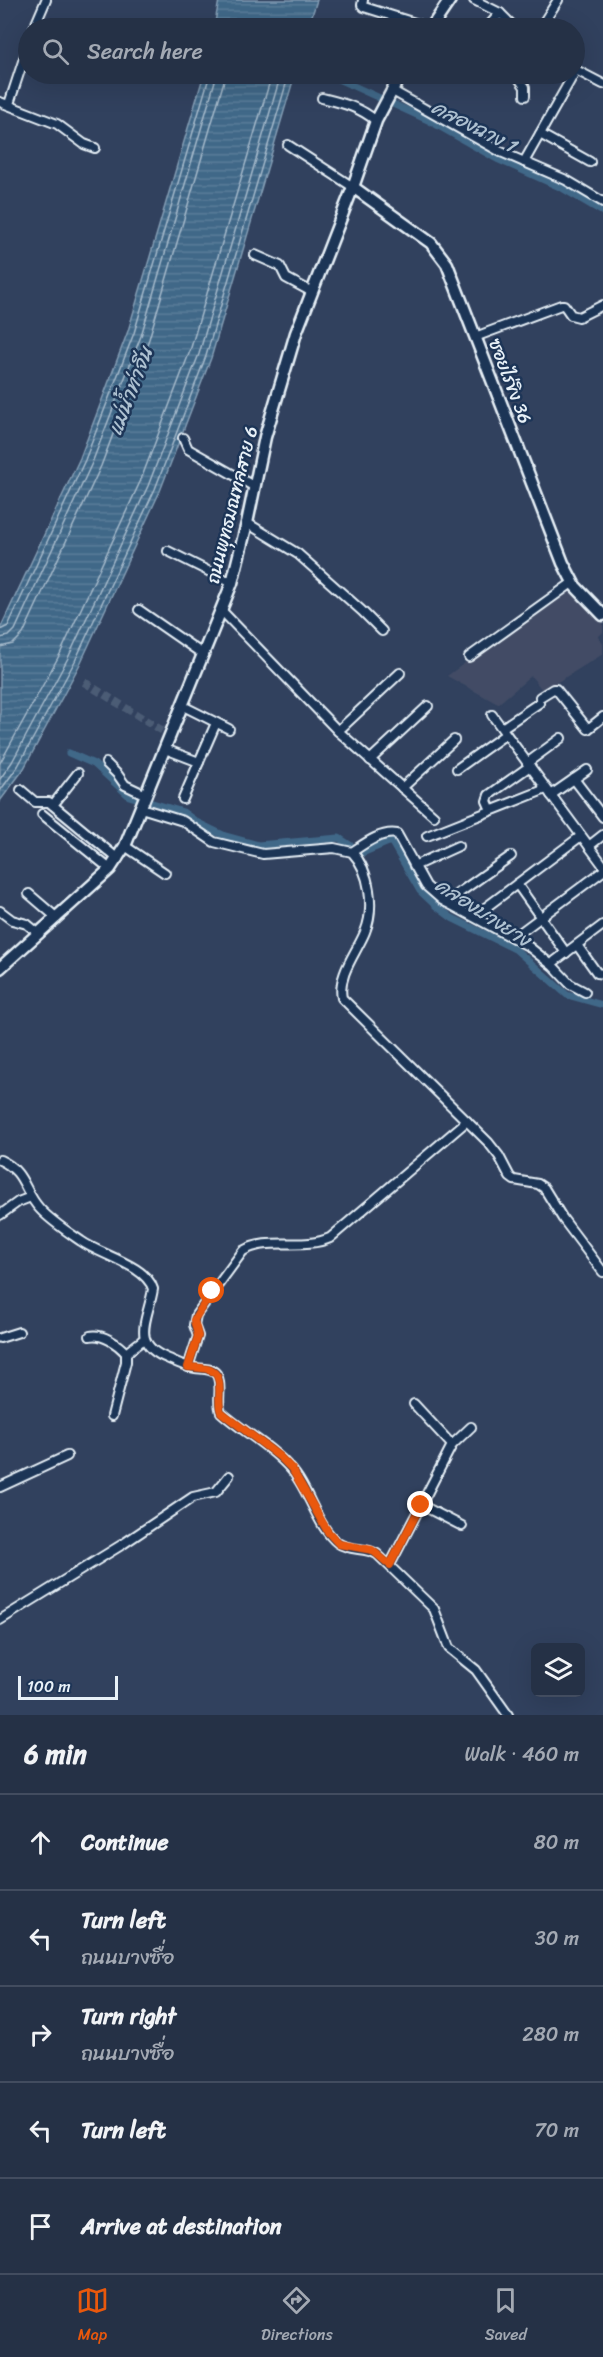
<!DOCTYPE html>
<html lang="en">
<head>
<meta charset="utf-8">
<style>
  :root { --surface:#253146; --page:#2d394d; --text:#f1f3f6; --muted:#a3a9b3; --line:#424c5f; --accent:#ea580c }
  body { margin:0; font-family:Sriracha,"Playpen Sans Thai",sans-serif; background:var(--page); color:var(--text) }
  .controls { position:absolute; right:18px; bottom:18px; display:grid; overflow:hidden; border-radius:9px; box-shadow:0 6px 24px #0002 }
  .controls button { width:54px; height:54px; display:grid; place-items:center; padding:0; border:0; border-bottom:2px solid var(--line); background:var(--surface); color:var(--text); font:30px sans-serif }
  .scale { position:absolute; left:18px; bottom:15px; width:100px; box-sizing:border-box; padding-left:6px; border:3px solid #e8f1f8; border-top:0; font-size:16px; line-height:21px; white-space:nowrap; color:#e8f1f8; -webkit-text-stroke:4px #1d3557; paint-order:stroke }
  .stop { position:absolute; width:18px; height:18px; margin:-14px; border:4px solid #ea580c; border-radius:50%; background:#fff }
  .stop.end { background:#ea580c; border-color:#fff; box-shadow:0 2px 6px #0008 }
  .list { margin:0; padding:0; list-style:none }
  h2 { display:flex; justify-content:space-between; align-items:center; height:78px; margin:0; padding:0 24px; font-size:26px }
  h2 small { font-size:20px; font-weight:400; color:var(--muted) }
  .list li { display:grid; grid-template-columns:39px 1fr auto; gap:18px; align-items:center; box-sizing:border-box; height:96px; padding:0 24px; border-top:2px solid var(--line) }
  .list b { display:block; font-size:22px; white-space:nowrap }
  .list p { margin:0; font-size:20px; white-space:nowrap; color:var(--muted) }
  .list em { font-size:20px; font-style:normal; color:var(--muted) }
  .icon { flex:none; width:33px; height:33px; fill:none; stroke:currentColor; stroke-width:2; stroke-linecap:round; stroke-linejoin:round }
  .map { position:relative; flex:none; width:603px; height:1715px; overflow:hidden }
  .search { position:absolute; background:var(--surface); box-shadow:0 6px 24px #0002; left:18px; right:18px; top:18px; height:66px; display:flex; align-items:center; gap:15px; box-sizing:border-box; padding:0 21px; border-radius:33px; color:var(--muted); font-size:22px }
  .sheet { height:558px; background:var(--surface) }
  nav { display:flex; justify-content:space-around; align-items:center; box-sizing:border-box; height:84px; border-top:2px solid var(--line); background:var(--surface); font-size:16px; color:var(--muted) }
  nav a { display:grid; justify-items:center; gap:3px }
  nav .on { color:var(--accent) }
  .map>svg:first-child { display:block }
  .built { fill:#424c65 }
  .water { fill:url(#water-rules); stroke:#849eb5; stroke-width:1.5 }
  .lines { fill:none; stroke-linecap:round; stroke-linejoin:round }
  .shore { stroke:#a5bacb; stroke-width:1.5 }
  .canal { stroke:#416788; stroke-width:7 }
  .street-tunnel { stroke:#4c5b75; stroke-width:8; stroke-dasharray:8 4; stroke-linecap:butt }
  .street-casing { stroke:#e8f1f8; stroke-width:12 }
  .secondary-casing { stroke:#e8f1f8; stroke-width:15 }
  .street { stroke:#1d3557; stroke-width:8 }
  .secondary { stroke:#1d3557; stroke-width:10 }
  .route { stroke:#ea580c; stroke-width:8 }
  .labels { text-anchor:middle; stroke-width:5; stroke-linejoin:round; paint-order:stroke }
  .street-label { font-size:18px; fill:#e8f1f8; stroke:#1d3557 }
  .water-label { font-size:20px; font-style:italic; fill:#aec1d1; stroke:#1d3557 }
</style>
</head>
<body>
<div class="map">
<svg width="603" height="1715" viewBox="0 0 603 1715">
  <defs>
    <pattern id="water-rules" width="6" height="5" patternUnits="userSpaceOnUse" patternTransform="scale(1.5)"><rect width="6" height="5" fill="#416788"/><path d="M0 2.5h6" fill="none" stroke="#5c7d9a"/></pattern>
  </defs>
  <rect width="100%" height="100%" fill="#31415e"/>
  <filter id="ink" filterUnits="userSpaceOnUse"><feTurbulence type="fractalNoise" baseFrequency=".0167" numOctaves="2"/><feDisplacementMap in="SourceGraphic" scale="12" xChannelSelector="R" yChannelSelector="G"/><feConvolveMatrix kernelMatrix="1 2 1 2 8 2 1 2 1" color-interpolation-filters="sRGB"/></filter>
  <g filter="url(#ink)">
    <path class="built" d="M570 587 585 605 603 621V632L598 637 603 644V654L543 691 531 676 498 704 447 676Z"/>
    <g class="water">
      <path d="M219 0H317L308 28H214Z"/>
      <path d="M204 74H295L211 358 160 491 80 664 23 770 0 801V629L80 458 128 331Z"/>
    </g>
    <g class="lines">
      <g class="shore">
        <path d="M0 630 8 626 85 460 134 333 210 74"/>
        <path d="M0 638 9 636 15 630 92 463 141 336 217 74"/>
        <path d="M0 647 13 644 23 634 101 466 149 339 226 74"/>
        <path d="M0 763 60 654 140 482 190 351 272 74"/>
        <path d="M0 779 12 762 68 658 148 486 199 354 281 74"/>
        <path d="M0 791 18 766 75 661 155 489 206 356 289 74"/>
      </g>
      <g class="canal">
        <path d="M327 74 428 120 497 159 562 188 603 212"/>
        <path d="M69 753 94 764 129 796 183 812 198 823 225 836 258 845 339 838 362 853 391 841 420 891 436 906 452 918 515 949 567 995 603 1005"/>
      </g>
      <path class="street-tunnel" d="M84 682 171 736"/>
      <g class="street-casing">
        <g id="street">
          <path d="M363 0 362 5 364 7 431 28"/>
          <path d="M474 0 500 13 515 28"/>
          <path d="M34 28 46 0"/>
          <path d="M487 28 500 13"/>
          <path d="M540 28 558 0"/>
          <path d="M576 70 603 84"/>
          <path d="M518 74V77L525 87V96"/>
          <path d="M391 90 501 152 566 180 603 202"/>
          <path d="M322 98C342 103 360 107 376 121"/>
          <path d="M0 102 57 124 84 144 95 148"/>
          <path d="M9 104 28 46"/>
          <path d="M540 134 590 162"/>
          <path d="M288 145 353 187"/>
          <path d="M524 162 576 70 574 69"/>
          <path d="M255 255 280 266 286 278 312 292"/>
          <path d="M475 337 561 305H564L571 315 579 317 603 305"/>
          <path d="M183 438 188 449 255 487"/>
          <path d="M247 523 298 554 362 611 382 631"/>
          <path d="M168 551 232 583"/>
          <path d="M139 610 204 655"/>
          <path d="M221 610 338 731 434 816"/>
          <path d="M469 657 572 583"/>
          <path d="M540 697 553 689H556L588 729 603 717"/>
          <path d="M183 706 229 729"/>
          <path d="M492 715 603 865"/>
          <path d="M502 728 539 703"/>
          <path d="M338 731 400 673"/>
          <path d="M165 749 199 762 183 799"/>
          <path d="M370 760 428 706"/>
          <path d="M199 762 216 723"/>
          <path d="M106 763 118 775 125 785 146 795"/>
          <path d="M527 763 561 738"/>
          <path d="M457 769 506 734"/>
          <path d="M574 779 603 817"/>
          <path d="M402 788 454 740"/>
          <path d="M21 790 35 802H49L118 859"/>
          <path d="M551 795 587 770"/>
          <path d="M53 805 78 773"/>
          <path d="M141 808 183 821 214 842 263 854 334 848 352 852C370 871 375 908 365 932 357 952 337 975 342 998L488 1142 499 1156 510 1177 514 1180 538 1184 544 1188 563 1219 603 1272"/>
          <path d="M491 810 487 801 489 795 530 766"/>
          <path d="M42 814 110 869"/>
          <path d="M427 836 546 789"/>
          <path d="M125 846 165 873"/>
          <path d="M589 846 603 835"/>
          <path d="M352 852C364 844 381 831 397 834L426 886 442 900 528 946 553 966 570 984 585 992"/>
          <path d="M414 866 458 846"/>
          <path d="M517 884 566 953"/>
          <path d="M29 894 57 918"/>
          <path d="M446 902 511 856"/>
          <path d="M0 911 12 920 27 924 39 934"/>
          <path d="M481 911 581 836"/>
          <path d="M521 932 603 871"/>
          <path d="M577 945 597 973 603 974"/>
          <path d="M555 961 603 925"/>
          <path d="M0 1160C26 1172 23 1191 40 1209 51 1221 68 1232 81 1241 100 1255 146 1265 153 1289 148 1320 129 1344 169 1359 178 1363 186 1367 195 1368 203 1369 213 1368 217 1375 223 1387 216 1401 221 1412 243 1432 270 1445 290 1468 309 1488 316 1526 338 1543 349 1551 365 1547 377 1554L434 1609 449 1648 476 1670 508 1715"/>
          <path d="M0 1215 18 1202 31 1197"/>
          <path d="M90 1336C102 1333 118 1344 126 1353V1362L112 1416"/>
          <path d="M0 1338 19 1332"/>
          <path d="M126 1353 144 1339"/>
          <path d="M188 1367 198 1336 194 1325 196 1315 243 1251C268 1236 303 1250 330 1238L467 1121"/>
          <path d="M452 1445 471 1427"/>
          <path d="M0 1487 67 1456"/>
          <path d="M421 1505 462 1526"/>
          <path d="M390 1565 452 1445 414 1404"/>
          <path d="M0 1620 123 1544 193 1497 216 1492 229 1476"/>
        </g>
      </g>
      <g class="secondary-casing">
        <g id="secondary">
          <path d="M431 28 450 0"/>
          <path d="M353 187 431 243 447 264 563 563 575 586 603 615"/>
          <path d="M0 968 110 869 125 846 232 583 247 523 265 437 296 333 353 187 376 121 401 74"/>
        </g>
      </g>
      <use href="#street" class="street"/>
      <use href="#secondary" class="secondary"/>
    </g>
  </g>
  <g class="lines" filter="url(#ink)">
    <path class="route" d="M212 1291 194 1320 198 1336 188 1367C195 1368 206 1367 212 1371 225 1378 216 1401 221 1412L280 1457 292 1469 328 1532 339 1544 372 1550 390 1565 421 1505"/>
  </g>
  <g class="labels">
    <g class="street-label">
      <text transform="translate(510 381) rotate(69)" y="6">ซอยไร่ขิง 36</text>
      <text transform="translate(232 505) rotate(-76)" y="6">ถนนพุทธมณฑลสาย 6</text>
    </g>
    <g class="water-label">
      <text transform="translate(474 126) rotate(27)" y="7">คลองฉาง 1</text>
      <text transform="translate(130 391) rotate(-69)" y="7">แม่น้ำท่าจีน</text>
      <text transform="translate(483 912) rotate(33)" y="7">คลองบางยาง</text>
    </g>
  </g>
</svg>
<div class="controls">
<button><svg class="icon" aria-label="layers" viewBox="0 0 24 24"><path d="M12 4l9 5-9 5-9-5zM3 14l9 5 9-5"/></svg></button>
</div>
<div class="scale">100 m</div>
<div class="stop" style="left:212px;top:1291px"></div>
<div class="stop end" style="left:421px;top:1505px"></div>
<div class="search"><svg class="icon" aria-label="search" viewBox="0 0 24 24"><circle cx="10" cy="10" r="6"/><path d="M15 15l6 6"/></svg>Search here</div>
</div>
<section class="sheet">
<h2>6 min<small>Walk · 460 m</small></h2>
<ul class="list">
<li><svg class="icon" aria-label="ahead" viewBox="0 0 24 24"><path d="M12 20V5M6 11l6-6 6 6"/></svg><div><b>Continue</b></div><em>80 m</em></li>
<li><svg class="icon" aria-label="left" viewBox="0 0 24 24"><path d="M17 20v-9H6M10 6l-5 5 5 5"/></svg><div><b>Turn left</b><p>ถนนบางซื่อ</p></div><em>30 m</em></li>
<li><svg class="icon" aria-label="right" viewBox="0 0 24 24"><path d="M7 20v-9h11M14 6l5 5-5 5"/></svg><div><b>Turn right</b><p>ถนนบางซื่อ</p></div><em>280 m</em></li>
<li><svg class="icon" aria-label="left" viewBox="0 0 24 24"><path d="M17 20v-9H6M10 6l-5 5 5 5"/></svg><div><b>Turn left</b></div><em>70 m</em></li>
<li><svg class="icon" aria-label="arrive" viewBox="0 0 24 24"><path d="M6 21V4h12l-3 4 3 4H6"/></svg><div><b>Arrive at destination</b></div></li>
</ul>
</section>
<nav>
<a class="on"><svg class="icon" aria-label="map" viewBox="0 0 24 24"><path d="M3 6l6-2 6 2 6-2v14l-6 2-6-2-6 2zM9 4v14M15 6v14"/></svg>Map</a>
<a><svg class="icon" aria-label="directions" viewBox="0 0 24 24"><path d="M12 3l9 9-9 9-9-9zM9 14v-3h6M13 9l2 2-2 2"/></svg>Directions</a>
<a><svg class="icon" aria-label="saved" viewBox="0 0 24 24"><path d="M7 4h10v16l-5-4-5 4z"/></svg>Saved</a>
</nav>
</body>
</html>
